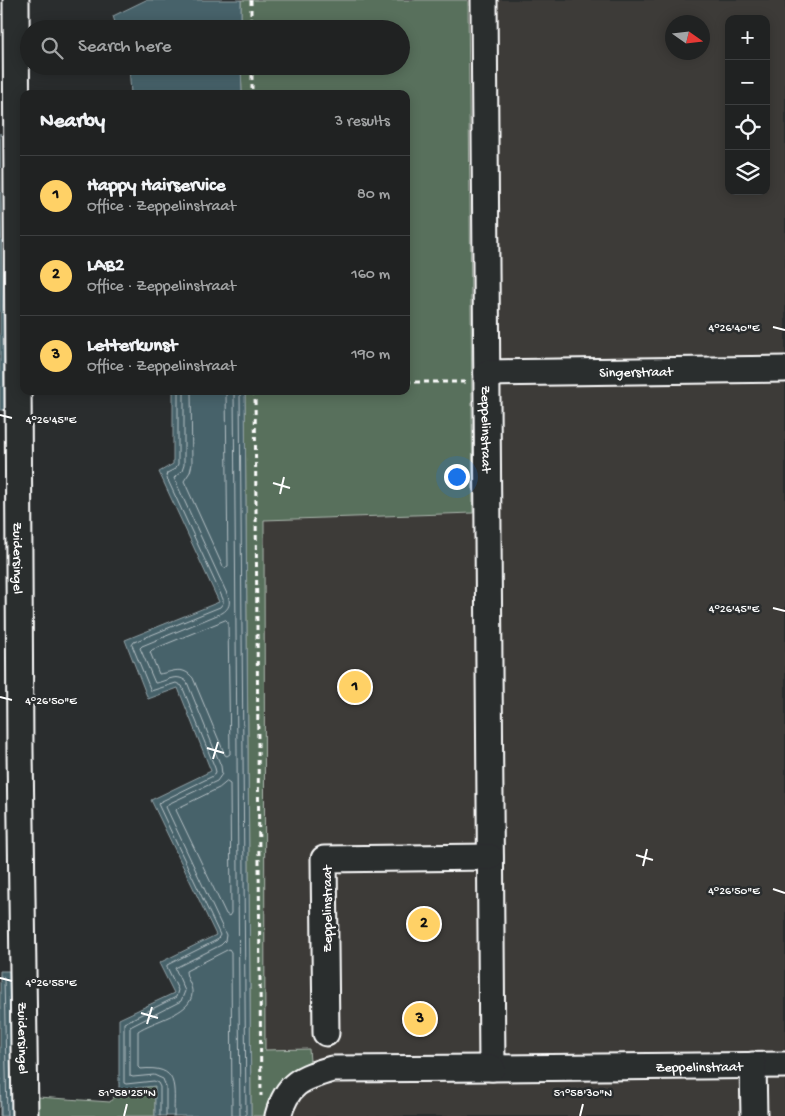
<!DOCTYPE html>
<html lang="en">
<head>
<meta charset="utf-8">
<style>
  :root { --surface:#202222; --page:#2d2f2f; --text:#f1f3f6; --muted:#a2a4a5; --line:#3d3f40; --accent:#ffd166 }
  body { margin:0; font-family:"Gochi Hand",sans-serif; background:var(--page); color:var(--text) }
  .controls { position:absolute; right:15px; top:15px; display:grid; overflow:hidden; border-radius:10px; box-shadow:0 2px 12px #0003 }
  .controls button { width:45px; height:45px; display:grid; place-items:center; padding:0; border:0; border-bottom:1px solid var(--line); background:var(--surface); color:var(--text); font:25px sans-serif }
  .compass { position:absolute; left:665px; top:15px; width:45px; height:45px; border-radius:50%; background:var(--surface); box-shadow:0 2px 12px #0003; rotate:104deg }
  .you { position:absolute; left:456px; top:476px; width:18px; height:18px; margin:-12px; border:4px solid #fff; border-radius:50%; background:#1a73e8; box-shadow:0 0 0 8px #1a73e833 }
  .badge { display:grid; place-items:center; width:32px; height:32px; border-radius:50%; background:var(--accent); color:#111; font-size:16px; font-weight:700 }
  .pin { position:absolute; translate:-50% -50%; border:2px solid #fff; box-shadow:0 1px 5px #0006 }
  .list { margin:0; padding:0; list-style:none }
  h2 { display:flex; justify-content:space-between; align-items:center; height:65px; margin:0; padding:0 20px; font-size:21px }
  h2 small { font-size:16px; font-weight:400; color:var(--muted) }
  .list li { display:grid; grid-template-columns:32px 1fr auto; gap:15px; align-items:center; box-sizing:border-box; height:80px; padding:0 20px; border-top:1px solid var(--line) }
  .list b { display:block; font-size:19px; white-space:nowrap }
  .list p { margin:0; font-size:16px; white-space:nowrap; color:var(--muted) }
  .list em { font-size:16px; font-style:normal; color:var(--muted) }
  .icon { flex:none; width:28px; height:28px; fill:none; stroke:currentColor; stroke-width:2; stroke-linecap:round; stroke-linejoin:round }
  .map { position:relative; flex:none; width:785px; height:1116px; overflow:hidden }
  .search { position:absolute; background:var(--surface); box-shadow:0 2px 12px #0003; left:20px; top:20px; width:390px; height:55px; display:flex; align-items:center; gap:12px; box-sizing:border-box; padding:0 18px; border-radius:28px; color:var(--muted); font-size:19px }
  .panel { position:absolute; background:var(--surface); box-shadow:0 2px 12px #0003; left:20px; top:90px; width:390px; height:305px; border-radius:10px }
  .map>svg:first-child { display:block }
  .built { fill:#3d3b38; fill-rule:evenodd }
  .green { fill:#586f5c; stroke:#acb7ae }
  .water { fill:#47626b; stroke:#91a1a6 }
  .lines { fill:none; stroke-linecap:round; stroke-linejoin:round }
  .shore { stroke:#b5c0c4; stroke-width:1 }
  .minor-casing { stroke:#fff; stroke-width:29 }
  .path { stroke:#fff; stroke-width:3; stroke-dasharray:5 4; stroke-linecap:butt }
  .minor { stroke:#2a2d2e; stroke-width:25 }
  .ticks { fill:none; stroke:#fff; stroke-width:2 }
  .labels { text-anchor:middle; stroke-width:5; stroke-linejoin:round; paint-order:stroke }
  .street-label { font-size:14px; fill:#fff; stroke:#2a2d2e }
  .ticks-label { font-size:12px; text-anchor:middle; fill:#fff; stroke:#2a2d2e; stroke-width:5; stroke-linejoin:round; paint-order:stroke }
</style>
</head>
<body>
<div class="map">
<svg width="785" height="1116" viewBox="0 0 785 1116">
  <rect width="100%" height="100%" fill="#2a2d2e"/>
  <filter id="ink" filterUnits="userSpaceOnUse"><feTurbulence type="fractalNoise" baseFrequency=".02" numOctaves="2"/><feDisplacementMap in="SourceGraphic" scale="10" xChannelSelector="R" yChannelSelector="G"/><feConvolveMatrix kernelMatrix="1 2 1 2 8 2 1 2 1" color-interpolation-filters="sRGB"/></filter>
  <g filter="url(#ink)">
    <path class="built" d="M226 0H785V1116H242L231 391H406V94H228L227 66H401V29H227ZM729 19H766V191H729ZM672 22H702V52H672Z"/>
    <g class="green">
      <path d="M241 0H468L473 513 264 520 265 1050 309 1049 310 1061 293 1071 268 1116H251L245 391H406V94H242L241 66H401V29H241Z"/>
      <path d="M155 1086V1116H38V1097L110 1102 119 1090Z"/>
    </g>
    <g class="water">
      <path d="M146 0H241V29H117L113 16Z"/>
      <path d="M129 66H241L242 94H131Z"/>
      <path d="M0 133 4 410H0Z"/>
      <path d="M173 391H245L251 1116H155V1086L119 1090V1019L174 993 159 963 216 935 151 800 211 771 178 688 148 699 125 640 219 602 159 472 173 464Z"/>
      <path d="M0 971H9L12 1116H0Z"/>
    </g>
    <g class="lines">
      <g class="shore">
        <path d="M191 391 192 464 190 472 184 481 223 567 225 568 228 566 226 391"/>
        <path d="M234 391 240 1116"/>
        <path d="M240 391 246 1116"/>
        <path d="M226 620 228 622 230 754 227 756 225 755 193 678C182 665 173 672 159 674L150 652 152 650Z"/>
        <path d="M227 782 230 784 231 913 229 916 226 914 176 810 178 808 219 788Z"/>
        <path d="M0 976 4 978 7 1116"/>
        <path d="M0 1062 1 1116"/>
        <path d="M160 1116V1087L158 1083 154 1081 126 1084 124 1083V1023L176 997 178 990 167 967V965L217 940 220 935 158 804 160 802 213 776 216 772 215 768 182 686 176 683 151 691 132 645 134 642 220 607 223 603V599L166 476 167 473 175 469 178 464V391"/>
        <path d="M166 1116V1087L163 1079 154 1075 133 1077 130 1076V1027L181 1001 185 991 175 968 221 945 225 941 226 935 166 807 168 804 217 781 222 774 221 766 187 682C176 672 166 682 155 683L140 648 142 646 222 613C229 609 231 603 228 596L174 478 182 471 184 465V391"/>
        <path d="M174 1116C174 1086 180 1065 140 1069L138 1067V1031C152 1021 191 1014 192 994 193 985 186 979 186 971L229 949 231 952 232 1116"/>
      </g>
      <g class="minor-casing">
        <g id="minor">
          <path id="s1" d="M16 0 20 752 25 1116"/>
          <path id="s2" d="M484 0 492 1068 785 1065"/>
          <path id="s3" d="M487 373 785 369"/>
          <path d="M326 1033 324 859 490 857"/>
          <path d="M753 1065 754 1116"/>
          <path d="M278 1116C287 1083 301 1078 332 1069L492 1068"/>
        </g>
      </g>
      <g class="path">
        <path d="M251 0V29"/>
        <path d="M252 66V94"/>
        <path d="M406 382H466"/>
        <path d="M255 391 261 1096"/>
      </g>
      <use href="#minor" class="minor"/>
    </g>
  </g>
  <path class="ticks" d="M773 327 785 330M0 415 12 418M273 483 290 488M280 494 284 477M773 608 785 611M0 697 12 700M207 748 224 753M213 759 218 742M636 855 653 860M643 866 647 849M773 889 785 893M0 978 12 981M141 1013 158 1018M147 1024 152 1007M124 1116 127 1104M580 1116 583 1104"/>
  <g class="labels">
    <g class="street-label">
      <text dy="5" stroke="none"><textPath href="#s3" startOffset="149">Singerstraat</textPath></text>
      <text dy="5" stroke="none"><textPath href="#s2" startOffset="429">Zeppelinstraat</textPath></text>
      <text dy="5" stroke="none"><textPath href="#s1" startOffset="558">Zuidersingel</textPath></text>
      <text transform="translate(326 909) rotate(-90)" y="5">Zeppelinstraat</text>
      <text dy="5" stroke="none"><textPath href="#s1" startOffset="1038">Zuidersingel</textPath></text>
      <text dy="5" stroke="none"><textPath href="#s2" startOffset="1275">Zeppelinstraat</textPath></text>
    </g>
  </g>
  <g class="ticks-label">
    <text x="734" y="331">4°26'40"E</text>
    <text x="51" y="423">4°26'45"E</text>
    <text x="734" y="612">4°26'45"E</text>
    <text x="51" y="704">4°26'50"E</text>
    <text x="734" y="894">4°26'50"E</text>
    <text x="51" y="986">4°26'55"E</text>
    <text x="127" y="1096">51°58'25"N</text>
    <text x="583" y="1096">51°58'30"N</text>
  </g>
</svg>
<div class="controls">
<button>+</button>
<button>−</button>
<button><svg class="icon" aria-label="locate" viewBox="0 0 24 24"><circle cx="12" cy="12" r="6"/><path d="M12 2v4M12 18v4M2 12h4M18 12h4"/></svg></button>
<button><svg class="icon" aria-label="layers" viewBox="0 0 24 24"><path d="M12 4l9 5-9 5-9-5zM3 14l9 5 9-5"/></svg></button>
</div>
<svg class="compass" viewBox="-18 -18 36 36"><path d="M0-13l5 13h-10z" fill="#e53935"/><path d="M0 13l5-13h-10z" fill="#a2a4a5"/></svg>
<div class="you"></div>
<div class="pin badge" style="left:355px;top:687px">1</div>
<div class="pin badge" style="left:424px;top:924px">2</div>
<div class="pin badge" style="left:420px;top:1019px">3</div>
<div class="search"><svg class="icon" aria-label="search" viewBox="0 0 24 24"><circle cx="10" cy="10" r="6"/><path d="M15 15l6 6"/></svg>Search here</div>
<section class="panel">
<h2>Nearby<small>3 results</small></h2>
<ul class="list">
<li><span class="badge">1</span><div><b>Happy Hairservice</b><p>Office · Zeppelinstraat</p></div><em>80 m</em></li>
<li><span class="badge">2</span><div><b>LAB2</b><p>Office · Zeppelinstraat</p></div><em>160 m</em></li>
<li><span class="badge">3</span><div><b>Letterkunst</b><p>Office · Zeppelinstraat</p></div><em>190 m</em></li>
</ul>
</section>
</div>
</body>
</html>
